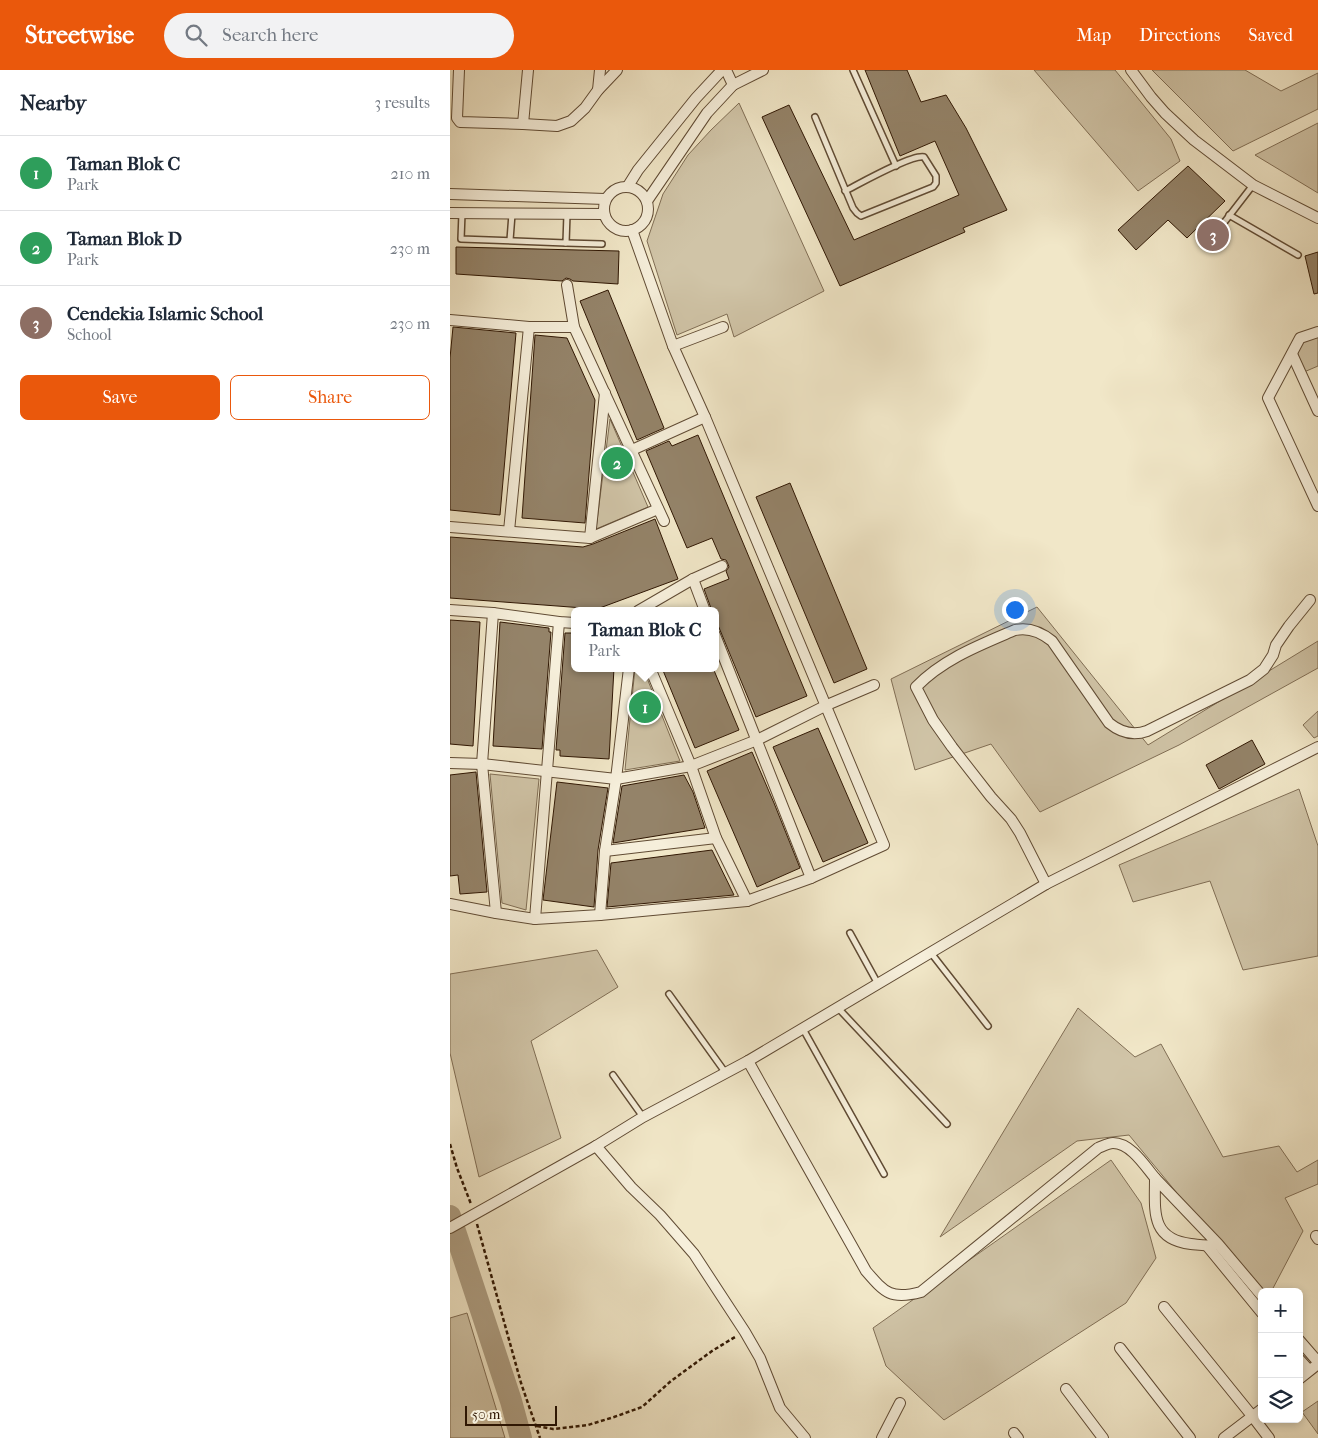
<!DOCTYPE html>
<html lang="en">
<head>
<meta charset="utf-8">
<style>
  :root { --surface:#fff; --page:#f2f2f3; --text:#1f2937; --muted:#747a83; --line:#e0e1e3; --accent:#ea580c }
  body { margin:0; font-family:"IM FELL French Canon",serif; background:var(--page); color:var(--text) }
  .controls { position:absolute; right:15px; bottom:15px; display:grid; overflow:hidden; border-radius:8px; box-shadow:0 2px 8px #0003 }
  .controls button { width:45px; height:45px; display:grid; place-items:center; padding:0; border:0; border-bottom:1px solid var(--line); background:var(--surface); color:var(--text); font:25px sans-serif }
  .scale { position:absolute; left:15px; bottom:12px; width:92px; box-sizing:border-box; padding-left:5px; border:2px solid #301703; border-top:0; font-size:14px; line-height:18px; white-space:nowrap; color:#301703; -webkit-text-stroke:4px #f6efdb; paint-order:stroke }
  .you { position:absolute; left:564px; top:539px; width:18px; height:18px; margin:-12px; border:4px solid #fff; border-radius:50%; background:#1a73e8; box-shadow:0 0 0 8px #1a73e833 }
  .badge { display:grid; place-items:center; width:32px; height:32px; border-radius:50%; background:var(--accent); color:#fff; font-size:16px; font-weight:700 }
  .pin { position:absolute; translate:-50% -50%; border:2px solid #fff; box-shadow:0 1px 5px #0006 }
  .popup { position:absolute; left:121px; top:537px; width:148px; height:65px; box-sizing:border-box; display:grid; place-content:center; border-radius:8px; background:var(--surface); filter:drop-shadow(0 1px 4px #0005); font-size:16px; white-space:nowrap; color:var(--muted) }
  .popup b { font-size:19px; color:var(--text) }
  .popup::after { content:''; position:absolute; left:50%; top:100%; margin-left:-10px; border:10px solid transparent; border-top-color:var(--surface) }
  .list { margin:0; padding:0; list-style:none }
  h2 { display:flex; justify-content:space-between; align-items:center; height:65px; margin:0; padding:0 20px; font-size:21px }
  h2 small { font-size:16px; font-weight:400; color:var(--muted) }
  .list li { display:grid; grid-template-columns:32px 1fr auto; gap:15px; align-items:center; box-sizing:border-box; height:75px; padding:0 20px; border-top:1px solid var(--line) }
  .list b { display:block; font-size:19px; white-space:nowrap }
  .list p { margin:0; font-size:16px; white-space:nowrap; color:var(--muted) }
  .list em { font-size:16px; font-style:normal; color:var(--muted) }
  .actions { display:flex; gap:10px; padding:15px 20px }
  .actions a { flex:1; padding:11px 0; border:1px solid var(--accent); border-radius:8px; text-align:center; font-size:18px; color:var(--accent) }
  .actions .main { background:var(--accent); color:#fff }
  .icon { flex:none; width:28px; height:28px; fill:none; stroke:currentColor; stroke-width:2; stroke-linecap:round; stroke-linejoin:round }
  .map { position:relative; flex:none; width:868px; height:1368px; overflow:hidden }
  header { display:flex; align-items:center; gap:30px; box-sizing:border-box; height:70px; padding:0 25px; background:var(--accent); color:#fff }
  header strong { font-size:24px }
  nav { display:flex; gap:28px; margin-inline-start:auto; font-size:18px }
  .search { width:350px; height:45px; background:var(--page); display:flex; align-items:center; gap:12px; box-sizing:border-box; padding:0 18px; border-radius:28px; color:var(--muted); font-size:19px }
  main { display:flex }
  aside { flex:1; background:var(--surface) }
  .map>svg:first-child { display:block }
  .green { fill:#d0c4a7; stroke:#806e55 }
  .lines { fill:none; stroke-linecap:round; stroke-linejoin:round }
  .river { stroke:#afa085; stroke-width:22 }
  .building { fill:#948369; stroke:#301703 }
  .lane-casing { stroke:#604b34; stroke-width:8 }
  .street-casing { stroke:#604b34; stroke-width:12 }
  .path { stroke:#301703; stroke-width:2.5; stroke-dasharray:4 2.5; stroke-linecap:butt }
  .lane { stroke:#f6efdb; stroke-width:5 }
  .street { stroke:#f6efdb; stroke-width:10 }
</style>
</head>
<body>
<header>
<strong>Streetwise</strong>
<div class="search"><svg class="icon" aria-label="search" viewBox="0 0 24 24"><circle cx="10" cy="10" r="6"/><path d="M15 15l6 6"/></svg>Search here</div>
<nav><a>Map</a><a>Directions</a><a>Saved</a></nav>
</header>
<main>
<aside>
<h2>Nearby<small>3 results</small></h2>
<ul class="list">
<li><span class="badge" style="background:#2e9e5b">1</span><div><b>Taman Blok C</b><p>Park</p></div><em>210 m</em></li>
<li><span class="badge" style="background:#2e9e5b">2</span><div><b>Taman Blok D</b><p>Park</p></div><em>230 m</em></li>
<li><span class="badge" style="background:#8d6e63">3</span><div><b>Cendekia Islamic School</b><p>School</p></div><em>230 m</em></li>
</ul>
<div class="actions"><a class="main">Save</a><a>Share</a></div>
</aside>
<div class="map">
<svg width="868" height="1368" viewBox="0 0 868 1368">
  <rect width="100%" height="100%" fill="#f1e7c8"/>
  <filter id="stains"><feTurbulence type="fractalNoise" baseFrequency=".004" numOctaves="4"/><feColorMatrix values="0 0 0 0 .2 0 0 0 0 .09 0 0 0 0 .02 0 0 0 .5 -.17"/></filter>
  <radialGradient id="worn" r=".72"><stop offset=".6" stop-color="#630" stop-opacity="0"/><stop offset="1" stop-color="#630" stop-opacity=".3"/></radialGradient>
  <g class="green">
    <path d="M584 0H665L721 69 730 91 688 121Z"/>
    <path d="M702 0H795L831 21 868 3V39L783 81Z"/>
    <path d="M289 33 374 221 284 267 277 244 227 265 197 171 213 124 238 85 261 60Z"/>
    <path d="M868 53V123L805 85Z"/>
    <path d="M868 265V296L854 302 846 284 853 272Z"/>
    <path d="M160 349 198 437 146 459Z"/>
    <path d="M587 537 698 675 868 571V598L729 675 590 742 541 674 465 700 441 609Z"/>
    <path d="M185 598H193L230 691 175 700Z"/>
    <path d="M868 641V666L864 668 853 655Z"/>
    <path d="M40 704 89 709 76 840 52 833Z"/>
    <path d="M849 719 868 776V886L793 900 760 811 683 832 669 795Z"/>
    <path d="M147 880 168 917 81 971 111 1068 29 1107 0 983V904Z"/>
    <path d="M628 938 685 987 711 974 773 1087 829 1076 847 1102 868 1090V1114L835 1128 853 1161 821 1222H812V1226L679 1065 627 1071 490 1167Z"/>
    <path d="M661 1090 691 1133 706 1188 676 1233 494 1350 436 1296 423 1258Z"/>
    <path d="M17 1243 55 1368H0V1248Z"/>
    <path d="M868 1331V1364L852 1342Z"/>
  </g>
  <g class="lines">
    <path class="river" d="M0 1146 61 1331 71 1368"/>
  </g>
  <g class="building">
    <path d="M415 0H457L471 32 496 25 516 58 557 140 513 158 515 162 390 216 312 47 339 35 404 170 509 125 485 71 450 86Z"/>
    <path d="M738 96 775 131 737 168 718 150 686 180 668 160Z"/>
    <path d="M6 177 169 181 168 214 123 211 120 209 116 208 112 211 6 204Z"/>
    <path d="M868 182V223L864 224 855 186Z"/>
    <path d="M158 220 214 358 187 370 130 231Z"/>
    <path d="M3 257 66 263 50 445 0 440V288Z"/>
    <path d="M85 265 117 268 145 330 135 453 72 448Z"/>
    <path d="M248 365 357 626 306 647 265 548V541H262L254 519 279 509 276 501 279 497 278 494 276 490 271 489 262 468 237 478 196 381 219 371 222 376Z"/>
    <path d="M340 413 417 599 384 613 306 427Z"/>
    <path d="M205 449 228 509 147 539 0 528V467L133 477 143 474Z"/>
    <path d="M0 550 30 552 23 676 0 674Z"/>
    <path d="M50 552 99 558V562H101L92 679 43 676Z"/>
    <path d="M115 563H125V598H164L159 689 110 686V680H106Z"/>
    <path d="M212 598H263L289 660 245 678Z"/>
    <path d="M368 658 418 773 373 792 323 677Z"/>
    <path d="M802 670 815 694 769 719 756 695Z"/>
    <path d="M302 682 324 733 350 798 307 817 257 701Z"/>
    <path d="M26 702 37 822 10 824 8 805 0 806V705Z"/>
    <path d="M234 705 243 722 255 758 163 773 172 716Z"/>
    <path d="M107 712 158 718 148 780 144 837 93 830Z"/>
    <path d="M262 780 284 825 157 837 161 793Z"/>
  </g>
  <g class="lines">
    <g class="lane-casing">
      <g id="lane">
        <path d="M403 0 446 96"/>
        <path d="M365 47 403 138 407 143 411 146 483 117 486 113V106L474 87C462 84 409 114 395 121"/>
        <path d="M12 143 11 169 116 173 117 144"/>
        <path d="M779 145 848 185"/>
        <path d="M766 163 803 115"/>
        <path d="M60 170 62 144"/>
        <path d="M116 173 152 174"/>
        <path d="M400 863 428 914"/>
        <path d="M481 883 538 956"/>
        <path d="M219 924 275 1002"/>
        <path d="M388 938 497 1054"/>
        <path d="M353 959 434 1104"/>
        <path d="M163 1005 193 1047"/>
      </g>
    </g>
    <g class="street-casing">
      <g id="street">
        <path d="M9 0 7 48 10 52 73 54 107 56 121 51 135 38 148 20 167 0"/>
        <path d="M276 0 283 15"/>
        <path d="M681 0 701 27 715 43 744 70 803 115 868 148"/>
        <path d="M148 20 150 0"/>
        <path d="M73 54 78 0"/>
        <path d="M178 116 188 100 246 28 272 0"/>
        <circle cx="176" cy="139" r="22"/>
        <path d="M0 124 155 129"/>
        <path d="M197 131 257 43 283 15 313 0"/>
        <path d="M0 143 154 144"/>
        <path d="M117 215 124 257 214 451"/>
        <path d="M0 250 79 257H124"/>
        <path d="M868 262 850 268 818 328 868 436"/>
        <path d="M223 276 273 257"/>
        <path d="M842 284 868 341"/>
        <path d="M182 380 255 347"/>
        <path d="M0 457 140 468 208 439"/>
        <path d="M59 461 79 257"/>
        <path d="M140 468 155 323"/>
        <path d="M243 509 255 541"/>
        <path d="M0 540 43 543 109 552 125 553"/>
        <path d="M188 541 243 509 272 496"/>
        <path d="M43 543 32 694 46 843"/>
        <path d="M265 565 361 808"/>
        <path d="M200 598 241 696 266 768 297 831"/>
        <path d="M0 693 32 694 166 709 241 696 307 670 377 635 424 615"/>
        <path d="M155 781 266 768"/>
        <path d="M596 814 570 763 561 749 541 727 502 677 483 650 466 617C493 589 530 575 565 560 579 557 591 562 602 571L659 653C670 662 683 666 697 661L800 610 814 599 823 585 826 575 839 556 860 530"/>
        <path d="M0 834 46 843 85 849 150 845 297 831 361 808 434 775 255 347 223 276 182 160"/>
        <path d="M150 845 155 781 166 709 179 598"/>
        <path d="M85 849 109 552"/>
        <path d="M298 991 416 1201C435 1223 441 1230 471 1222L648 1078C653 1076 659 1073 663 1073 681 1073 695 1096 705 1108"/>
        <path d="M146 1076 181 1117 210 1145 244 1184 295 1262 310 1288 330 1338 355 1368"/>
        <path d="M0 1158 146 1076 193 1047 298 991 596 814 868 677"/>
        <path d="M866 1166 868 1169"/>
        <path d="M768 1174C759 1177 751 1175 741 1174 700 1169 705 1141 705 1108L768 1174 812 1226"/>
        <path d="M758 1177 812 1243"/>
        <path d="M714 1237 803 1347 819 1368"/>
        <path d="M849 1270 868 1292"/>
        <path d="M670 1278 740 1368"/>
        <path d="M849 1289 859 1300"/>
        <path d="M849 1309 868 1294"/>
        <path d="M616 1319 653 1368"/>
        <path d="M564 1363 568 1368"/>
        <path d="M432 1368 450 1333"/>
        <path d="M774 1368 812 1339"/>
      </g>
    </g>
    <g class="path">
      <path d="M0 1074 7 1098 21 1134"/>
      <path d="M27 1154 71 1313 90 1368"/>
      <path d="M87 1356 103 1359 138 1355 164 1347 192 1337 221 1311 262 1281 285 1267"/>
    </g>
    <use href="#lane" class="lane"/>
    <use href="#street" class="street"/>
  </g>
  <rect width="100%" height="100%" filter="url(#stains)"/>
  <rect width="100%" height="100%" fill="url(#worn)"/>
</svg>
<div class="controls">
<button>+</button>
<button>−</button>
<button><svg class="icon" aria-label="layers" viewBox="0 0 24 24"><path d="M12 4l9 5-9 5-9-5zM3 14l9 5 9-5"/></svg></button>
</div>
<div class="scale">50 m</div>
<div class="you"></div>
<div class="pin badge" style="left:195px;top:637px;background:#2e9e5b">1</div>
<div class="popup"><b>Taman Blok C</b>Park</div>
<div class="pin badge" style="left:167px;top:393px;background:#2e9e5b">2</div>
<div class="pin badge" style="left:763px;top:165px;background:#8d6e63">3</div>
</div>
</main>
</body>
</html>
